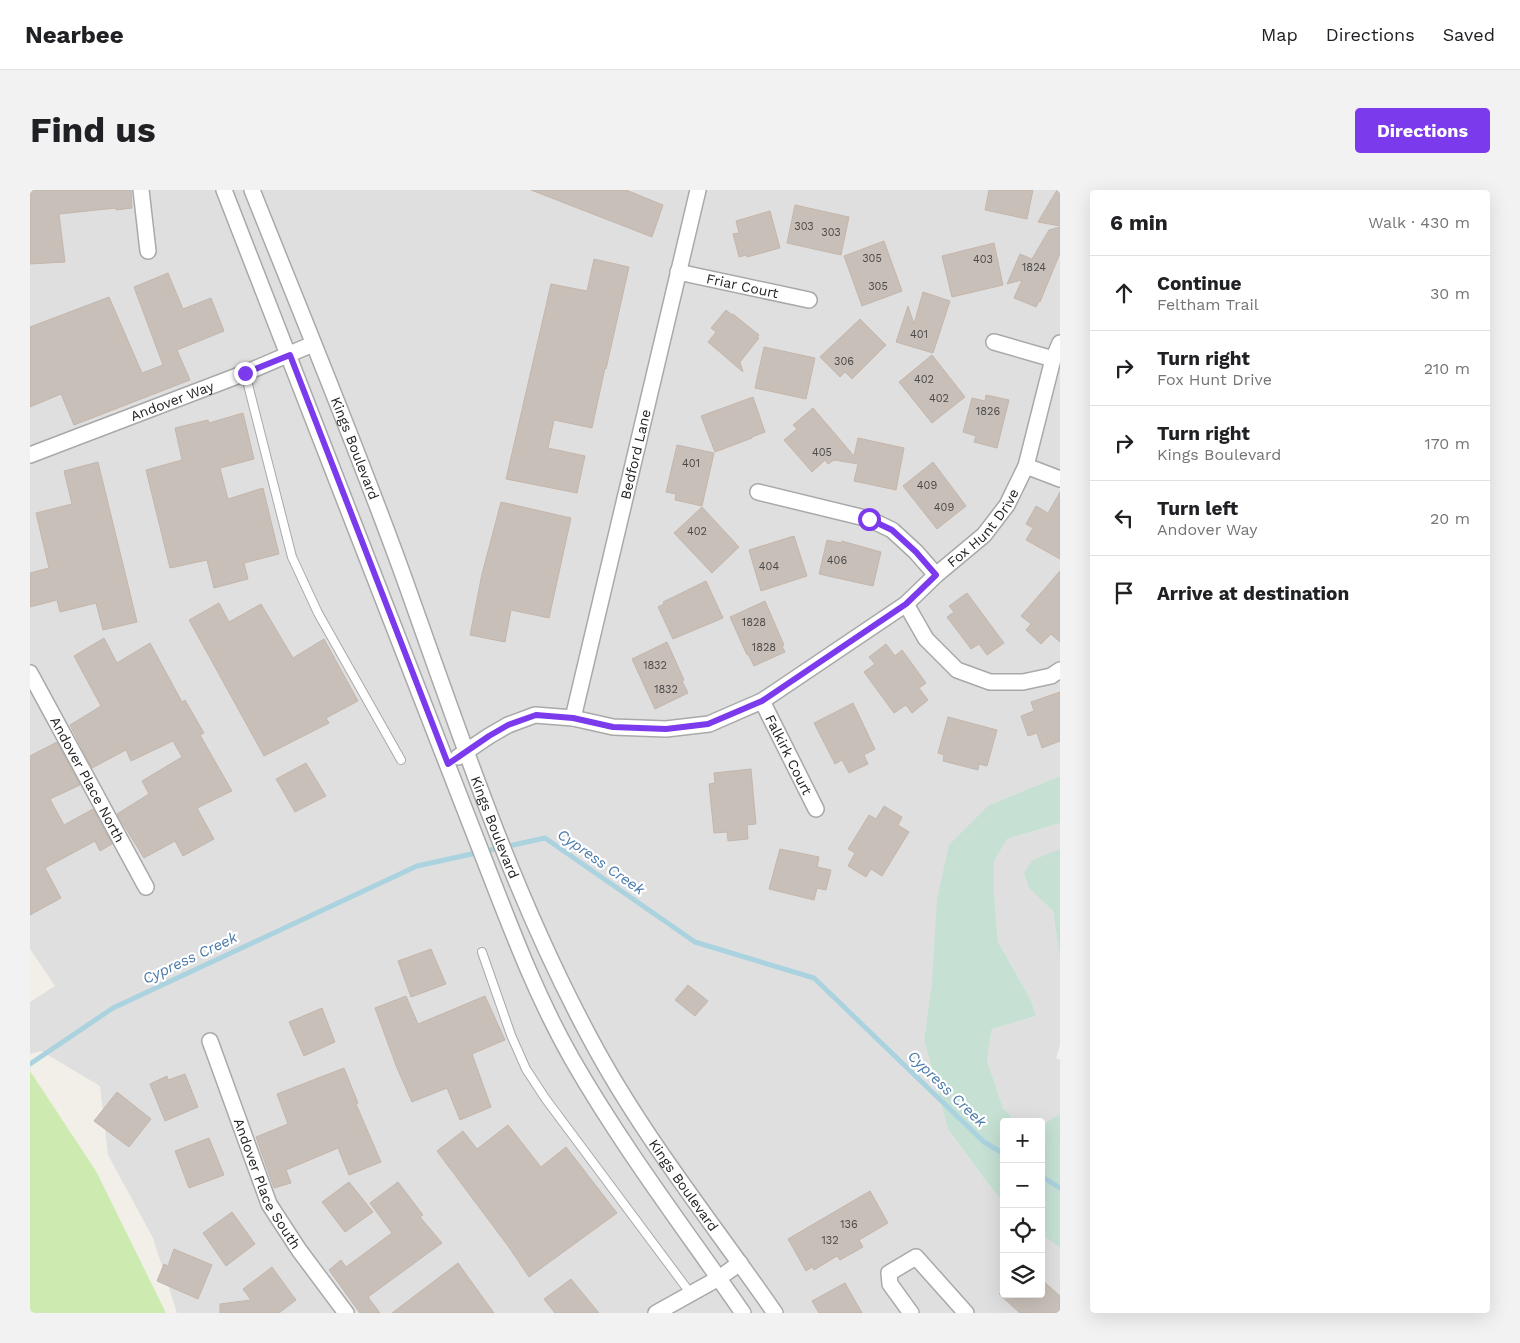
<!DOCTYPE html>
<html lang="en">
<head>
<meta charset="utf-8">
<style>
  :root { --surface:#fff; --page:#f2f2f2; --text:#202124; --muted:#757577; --line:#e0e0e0; --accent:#7c3aed }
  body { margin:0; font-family:"Work Sans",sans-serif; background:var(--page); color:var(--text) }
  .controls { position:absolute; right:15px; bottom:15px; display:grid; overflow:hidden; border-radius:5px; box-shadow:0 5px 20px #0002 }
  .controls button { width:45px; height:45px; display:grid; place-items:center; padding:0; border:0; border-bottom:1px solid var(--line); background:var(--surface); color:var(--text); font:25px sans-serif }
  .stop { position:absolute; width:15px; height:15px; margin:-11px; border:4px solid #7c3aed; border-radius:50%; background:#fff }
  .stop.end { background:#7c3aed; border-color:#fff; box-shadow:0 1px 5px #0008 }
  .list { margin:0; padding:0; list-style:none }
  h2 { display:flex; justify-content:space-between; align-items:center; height:65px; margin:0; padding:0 20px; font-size:21px }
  h2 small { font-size:16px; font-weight:400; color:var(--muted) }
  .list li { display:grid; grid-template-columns:32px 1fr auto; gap:15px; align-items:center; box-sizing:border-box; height:75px; padding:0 20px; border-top:1px solid var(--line) }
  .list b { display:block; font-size:19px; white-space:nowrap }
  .list p { margin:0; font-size:16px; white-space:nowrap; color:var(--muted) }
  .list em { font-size:16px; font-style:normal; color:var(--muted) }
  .icon { flex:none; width:28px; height:28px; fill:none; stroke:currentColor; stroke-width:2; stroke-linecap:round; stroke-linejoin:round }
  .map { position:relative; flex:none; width:1030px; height:1123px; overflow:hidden; border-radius:5px }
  header { display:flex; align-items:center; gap:30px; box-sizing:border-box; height:70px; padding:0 25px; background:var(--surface); border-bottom:1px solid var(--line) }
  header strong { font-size:24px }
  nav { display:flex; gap:28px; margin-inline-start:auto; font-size:18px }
  .intro { display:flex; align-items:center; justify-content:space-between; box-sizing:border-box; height:120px; padding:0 30px }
  h1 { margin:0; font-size:35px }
  .button { padding:12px 22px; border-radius:5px; background:var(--accent); color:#fff; font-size:18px; font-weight:700 }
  main { display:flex; gap:30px; padding:0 30px }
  aside { flex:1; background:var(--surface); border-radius:5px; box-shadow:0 5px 20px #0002 }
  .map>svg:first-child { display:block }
  .residential { fill:#e0dfdf }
  .grass { fill:#cdebb0 }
  .wetland { fill:#c6e0d4 }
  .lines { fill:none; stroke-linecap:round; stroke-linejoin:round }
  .stream { stroke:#aad3df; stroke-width:5 }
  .building { fill:#c7bfb8; stroke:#c4b6ab }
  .lane-casing { stroke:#a9a9a9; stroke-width:10 }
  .street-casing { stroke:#a9a9a9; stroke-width:18 }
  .lane { stroke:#fff; stroke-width:8 }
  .street { stroke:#fff; stroke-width:15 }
  .route { stroke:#7c3aed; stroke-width:6 }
  .labels { text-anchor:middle; stroke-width:4.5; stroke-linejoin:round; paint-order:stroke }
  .number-label { font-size:11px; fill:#4b4948 }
  .street-label { font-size:14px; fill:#222; stroke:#fff }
  .water-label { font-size:15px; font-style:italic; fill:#4a7aab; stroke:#fff }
</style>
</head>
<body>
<header>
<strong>Nearbee</strong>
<nav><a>Map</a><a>Directions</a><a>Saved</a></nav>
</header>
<div class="intro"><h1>Find us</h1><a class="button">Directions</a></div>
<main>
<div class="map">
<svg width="1030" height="1123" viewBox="0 0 1030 1123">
  <rect width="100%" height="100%" fill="#f2efe9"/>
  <g class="residential">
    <path d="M0 0H1030V586L959 615 902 791 894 850 918 939 974 1015V1104H1011V1044L1030 1058V1123H147L123 1048 78 965 70 896 11 861 0 864V812L25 796 0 759Z"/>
    <path d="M1030 633V659L999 698 1023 721 1030 769V855L1026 868 1030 870V924L1011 935V932H987L973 918 957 870 962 839 1006 826 1001 810 968 752 964 701V670L977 649Z"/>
  </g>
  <path class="grass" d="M0 881 66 981 136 1123H0Z"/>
  <g class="wetland">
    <path d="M1030 586V633L977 649 964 671V701L968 752 1001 810 1006 826 962 839 957 870 973 918 987 932H974V1015L918 939 894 850 902 791 907 709 919 655 959 615Z"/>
    <path d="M1030 659V769L1023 721 999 698 994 683 1003 670Z"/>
    <path d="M1030 924V1058L1011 1044V935Z"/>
  </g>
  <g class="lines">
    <g class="stream">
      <path d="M0 874 83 818 387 676 515 648 665 752 784 788 954 952 974 964"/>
      <path d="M1011 986 1030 998"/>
    </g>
  </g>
  <g class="building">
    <path d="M0 0H101L102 18 86 20V18L29 24 35 72 0 74Z"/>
    <path d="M501 0H596L633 15 622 47Z"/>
    <path d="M959 0H1003L997 29 955 20Z"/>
    <path d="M1027 0H1030V36L1008 32Z"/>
    <path d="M765 15 819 27 811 65 757 53Z"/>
    <path d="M740 21 750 58 717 67 716 65 709 67 703 44 709 43 706 31Z"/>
    <path d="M1030 37V63L1010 112 1009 111 1006 117 984 108 992 90 977 94 990 64 1002 69 1019 40Z"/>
    <path d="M854 51 872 101 832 116 814 66Z"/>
    <path d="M964 53 973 95 922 107 912 66Z"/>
    <path d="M564 69 599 77 576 179 575 178 562 238 524 230 518 258 555 266 547 303 476 289 521 94 557 101Z"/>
    <path d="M138 83 153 119 181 108 194 141 147 160 160 190 44 235 31 204 0 217V137L79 107 112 183 133 175 104 97Z"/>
    <path d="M893 102 920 111 903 163 866 152 878 116 884 134Z"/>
    <path d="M696 120 702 125 703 124 729 145 727 147 729 148 710 172 713 182 678 152 686 142 681 138Z"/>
    <path d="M830 129 856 155 822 189 815 182 810 187 790 167Z"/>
    <path d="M734 157 785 168 776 209 725 198Z"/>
    <path d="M902 165 935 207 902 233 869 192Z"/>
    <path d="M956 205 979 210 967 258 944 252 946 246 933 242 942 208 955 211Z"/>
    <path d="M723 207 735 242 722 247V248L685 262 671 226Z"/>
    <path d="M783 218 824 266 828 248 874 258 866 300 824 291 828 274 804 270 798 274 795 270 782 282 754 250 767 239 763 235Z"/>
    <path d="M213 223 224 269 190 278 198 309 233 298 249 364 214 373 218 389 184 398 177 370 140 378 116 280 152 270 145 238 178 230 179 233Z"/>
    <path d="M647 255 684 263 672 316 645 310 646 304 636 302Z"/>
    <path d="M68 272 107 432 73 440 66 413 30 422 27 410 0 417V383L19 378 6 323 42 314 34 281Z"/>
    <path d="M903 272 936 316 907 339 873 296Z"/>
    <path d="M1030 302V369L996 350 1003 338 996 334 1006 316 1018 323Z"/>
    <path d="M471 312 541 328 519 428 481 420 475 452 440 445 452 384Z"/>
    <path d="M672 317 709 357 682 383 644 343Z"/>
    <path d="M764 346 777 386 731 401 719 360Z"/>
    <path d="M797 350 811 353 812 351 851 362 843 396 789 384Z"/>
    <path d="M1030 381V452L1021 444 1011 454 996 440 1001 434 991 426Z"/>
    <path d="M676 391 693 428 643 449 628 417 634 414 633 412Z"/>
    <path d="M937 403 974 453 957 465 949 454 941 459 917 427 924 422 919 416Z"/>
    <path d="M735 411 754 455 752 456 755 462 724 476 718 464 717 465 700 427Z"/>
    <path d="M189 413 199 432 231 414 263 468 294 449 328 511 296 528 299 533 234 566 159 430Z"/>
    <path d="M74 448 87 473 120 453 152 512 155 510 174 543 170 545 202 601 167 618 184 649 153 666 145 651 114 668 87 624 119 604 112 591 152 567 143 551 101 571 96 560 62 578 40 535 71 516 44 466Z"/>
    <path d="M637 452 654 490 652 491 658 503 625 519 602 469Z"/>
    <path d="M856 454 865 466 872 460 896 493 889 498 898 510 882 523 876 515 864 523 834 482 845 474 839 467Z"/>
    <path d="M1030 502V551L1012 558 1007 543 998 546 991 526 1004 521 1001 512Z"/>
    <path d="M823 513 845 559 834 565 838 574 819 583 812 570 805 574 784 533Z"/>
    <path d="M918 527 967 540 957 576 949 574 948 580 913 571 914 565 908 563Z"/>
    <path d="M27 552 50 595 20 609 34 635 63 619 82 654 70 661 65 651 15 678 31 708 0 725V566Z"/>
    <path d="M276 573 296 606 265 622 246 589Z"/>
    <path d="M721 579 726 634 717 635 718 649 698 651 697 642 684 643 679 594 685 593 684 583Z"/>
    <path d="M854 616 872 627 868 635 879 642 852 686 841 679 836 687 818 676 825 663 818 659 839 625 846 629Z"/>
    <path d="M750 659 789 667 787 677 801 680 796 700 787 698 784 710 739 699Z"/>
    <path d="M401 759 416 794 381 807 368 771Z"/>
    <path d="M658 795 678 811 665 826 645 810Z"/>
    <path d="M376 806 388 834 455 806 475 850 442 864 461 917 430 930 417 898 382 912 367 878 345 818Z"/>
    <path d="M292 818 305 852 274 866 259 832Z"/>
    <path d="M314 878 328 913 326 914 351 972 319 985 308 958 256 980 261 993 244 998 226 947 258 934 247 904Z"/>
    <path d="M155 884 168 917 135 931 120 894 137 886 138 890Z"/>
    <path d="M87 902 121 929 99 957 64 931Z"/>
    <path d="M478 935 511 977 536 957 587 1023 499 1087 478 1056 407 961 433 941 447 959Z"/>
    <path d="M179 948 194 985 159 998 145 961Z"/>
    <path d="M319 992 343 1022 315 1042 292 1012Z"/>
    <path d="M368 992 393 1025 390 1027 412 1053 338 1107 350 1123H330L299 1080 311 1070 316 1077 362 1043 340 1013Z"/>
    <path d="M840 1001 858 1033 829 1050 833 1057 810 1070 807 1066 784 1080 782 1077 776 1081 758 1049Z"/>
    <path d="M202 1022 225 1054 196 1076 173 1043Z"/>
    <path d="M144 1059 182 1075 168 1109 127 1091 134 1074 138 1076Z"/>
    <path d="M428 1073 464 1123H362Z"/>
    <path d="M242 1077 266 1110 249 1123H190V1114L221 1110 213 1099Z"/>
    <path d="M541 1089 569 1123H525L514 1109Z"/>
    <path d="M1011 1089 1030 1106V1123H990L969 1104H1011Z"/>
    <path d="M815 1093 832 1123H789L782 1111Z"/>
  </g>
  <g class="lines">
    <g class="lane-casing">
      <g id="lane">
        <path d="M215 183 262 367 288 423 371 570"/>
        <path d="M452 762 481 845 496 879 515 908 661 1104"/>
      </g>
    </g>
    <g class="street-casing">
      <g id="street">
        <path d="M111 0 118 61"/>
        <path d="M194 0 461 687C485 749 509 811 542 869 593 958 655 1039 713 1123"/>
        <path id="s1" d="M222 0C273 128 326 255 373 385 429 541 481 701 560 848 612 946 682 1032 745 1123"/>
        <path id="s2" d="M648 82 779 110"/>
        <path d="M964 152 1023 169"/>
        <path id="s3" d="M0 265 215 183 283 154"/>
        <path d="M996 276 1030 289"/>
        <path d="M728 302 839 329 862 340 886 362 906 385"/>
        <path d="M876 414 896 449 927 480 960 492H993L1021 486 1030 480"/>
        <path id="s4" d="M0 483 116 697"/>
        <path id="s5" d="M732 511 786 619"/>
        <path id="s6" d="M543 528 668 0"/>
        <path id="s7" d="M428 567 459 546 478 535 505 525 543 528 583 537 636 539 679 534 732 511 876 414 906 385 954 345 977 315 996 276 1023 169 1030 153"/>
        <path id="s8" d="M180 851 239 1014 269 1060 316 1123"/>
        <path d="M626 1123 689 1088 710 1073"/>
        <path d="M881 1123 860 1094 859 1083 886 1067 936 1123"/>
      </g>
    </g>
    <use href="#lane" class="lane"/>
    <use href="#street" class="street"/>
  </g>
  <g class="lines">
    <path class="route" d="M215 183 260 165 418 574 459 546 478 535 506 525 543 528 583 537 636 539 678 534 732 511 876 414 906 385 886 362 862 340 839 329"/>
  </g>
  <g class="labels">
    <g class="number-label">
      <text x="774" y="40">303</text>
      <text x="801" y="46">303</text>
      <text x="842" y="72">305</text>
      <text x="953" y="73">403</text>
      <text x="1004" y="81">1824</text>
      <text x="848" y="100">305</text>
      <text x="889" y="148">401</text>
      <text x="814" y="175">306</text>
      <text x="894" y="193">402</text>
      <text x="909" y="212">402</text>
      <text x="958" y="225">1826</text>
      <text x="792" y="266">405</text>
      <text x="661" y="277">401</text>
      <text x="897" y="299">409</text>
      <text x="914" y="321">409</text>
      <text x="667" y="345">402</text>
      <text x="807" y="374">406</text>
      <text x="739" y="380">404</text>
      <text x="724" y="436">1828</text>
      <text x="734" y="461">1828</text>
      <text x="625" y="479">1832</text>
      <text x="636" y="503">1832</text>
      <text x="819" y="1038">136</text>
      <text x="800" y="1054">132</text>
    </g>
    <g class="street-label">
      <text dy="5" stroke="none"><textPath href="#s2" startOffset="66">Friar Court</textPath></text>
      <text dy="5" stroke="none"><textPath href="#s3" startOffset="152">Andover Way</textPath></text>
      <text dy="5" stroke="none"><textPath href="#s1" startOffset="278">Kings Boulevard</textPath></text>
      <text dy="5" stroke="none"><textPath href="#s6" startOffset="271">Bedford Lane</textPath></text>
      <text dy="5" stroke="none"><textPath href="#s7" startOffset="604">Fox Hunt Drive</textPath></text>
      <text dy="5" stroke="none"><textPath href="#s5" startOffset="60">Falkirk Court</textPath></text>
      <text dy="5" stroke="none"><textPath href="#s4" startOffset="121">Andover Place North</textPath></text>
      <text dy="5" stroke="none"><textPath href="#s1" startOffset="682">Kings Boulevard</textPath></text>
      <text dy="5" stroke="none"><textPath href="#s8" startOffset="154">Andover Place South</textPath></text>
      <text dy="5" stroke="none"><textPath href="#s1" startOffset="1088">Kings Boulevard</textPath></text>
    </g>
    <g class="water-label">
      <text transform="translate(571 672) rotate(35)" y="5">Cypress Creek</text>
      <text transform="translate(160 768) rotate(-25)" y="5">Cypress Creek</text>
      <text transform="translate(917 899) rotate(44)" y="5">Cypress Creek</text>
    </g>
  </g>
</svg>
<div class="controls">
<button>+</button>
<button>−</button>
<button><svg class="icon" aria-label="locate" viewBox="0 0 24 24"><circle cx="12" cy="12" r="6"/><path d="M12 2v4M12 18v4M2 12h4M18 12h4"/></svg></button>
<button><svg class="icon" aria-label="layers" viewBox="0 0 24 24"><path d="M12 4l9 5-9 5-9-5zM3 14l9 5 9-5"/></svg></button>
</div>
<div class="stop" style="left:839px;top:329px"></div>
<div class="stop end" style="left:215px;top:183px"></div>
</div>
<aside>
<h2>6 min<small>Walk · 430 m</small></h2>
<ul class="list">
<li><svg class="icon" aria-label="ahead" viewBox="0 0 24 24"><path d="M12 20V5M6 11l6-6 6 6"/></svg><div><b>Continue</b><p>Feltham Trail</p></div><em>30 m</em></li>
<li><svg class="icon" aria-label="right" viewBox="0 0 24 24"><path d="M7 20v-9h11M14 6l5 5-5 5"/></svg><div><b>Turn right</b><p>Fox Hunt Drive</p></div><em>210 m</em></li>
<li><svg class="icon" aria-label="right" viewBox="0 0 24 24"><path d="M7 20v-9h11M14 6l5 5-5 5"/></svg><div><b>Turn right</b><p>Kings Boulevard</p></div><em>170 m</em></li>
<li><svg class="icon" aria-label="left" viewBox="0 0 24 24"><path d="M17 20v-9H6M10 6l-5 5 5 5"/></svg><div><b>Turn left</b><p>Andover Way</p></div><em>20 m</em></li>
<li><svg class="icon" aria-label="arrive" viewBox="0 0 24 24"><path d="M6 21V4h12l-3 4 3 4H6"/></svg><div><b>Arrive at destination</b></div></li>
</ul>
</aside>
</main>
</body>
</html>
